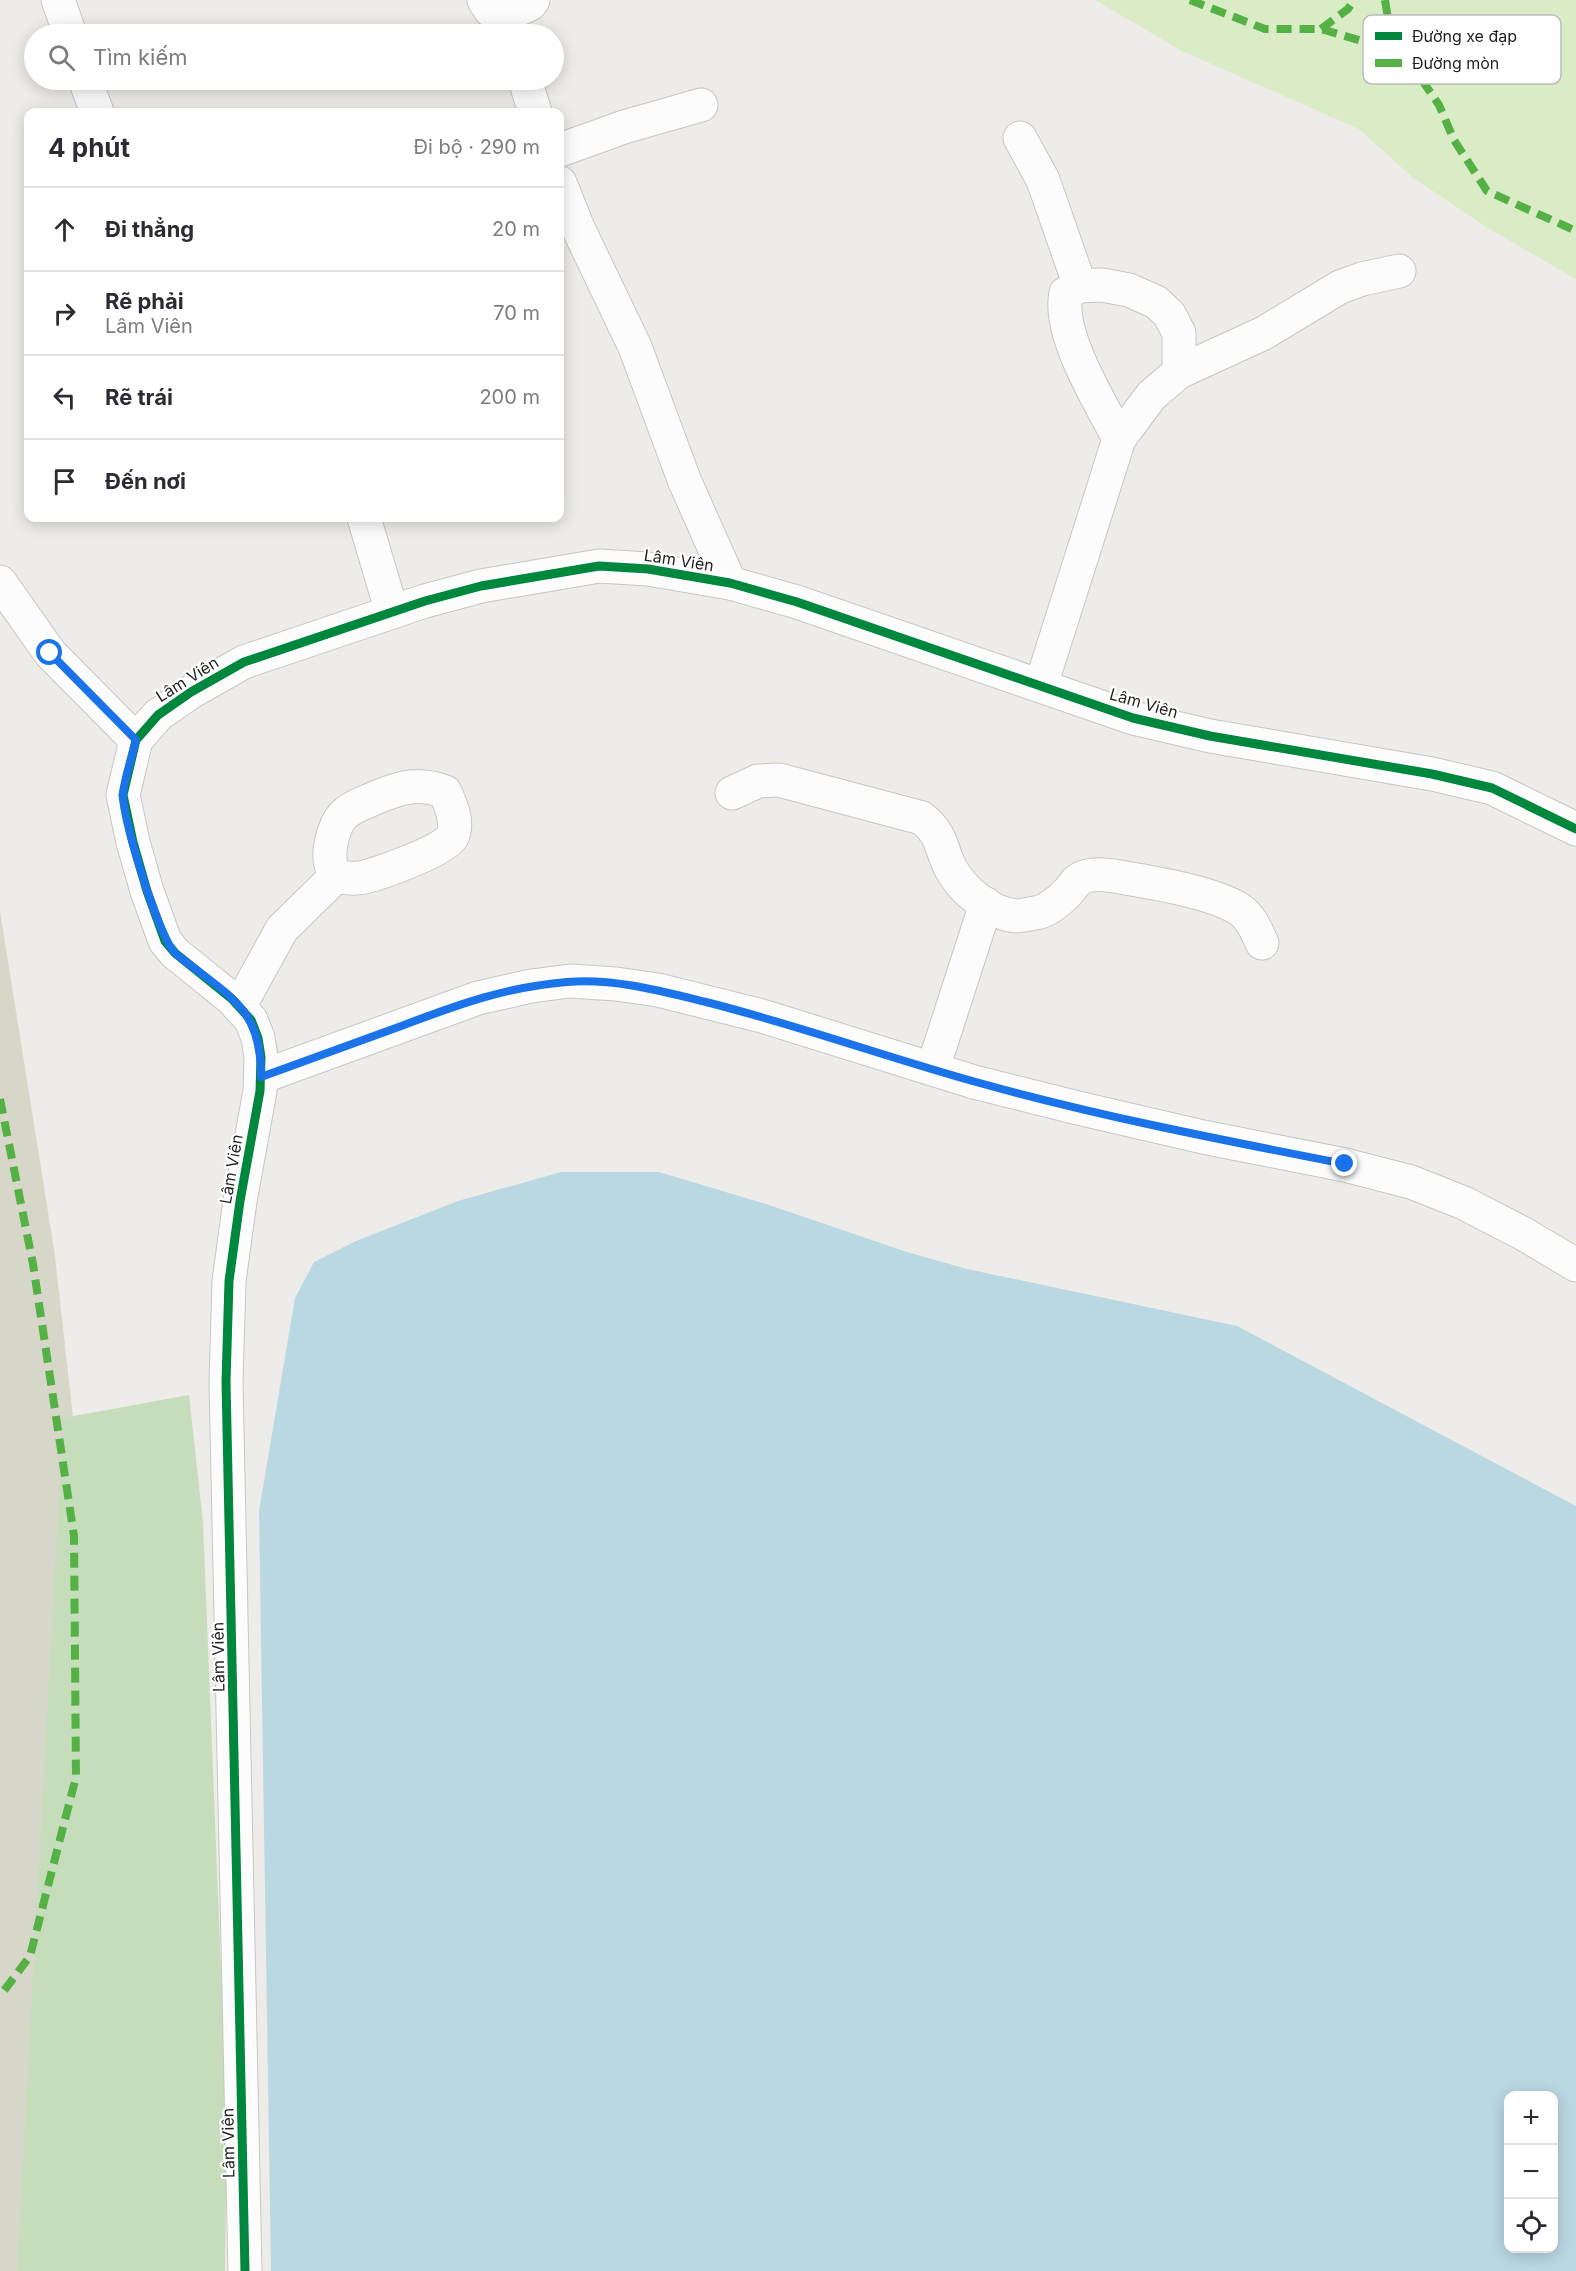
<!DOCTYPE html>
<html lang="vi">
<head>
<meta charset="utf-8">
<style>
  :root { --surface:#fff; --page:#f2f2f3; --text:#2b2b33; --muted:#7c7c81; --line:#e1e1e2 }
  body { margin:0; font-family:Inter,sans-serif; background:var(--page); color:var(--text) }
  .controls { position:absolute; right:18px; bottom:18px; display:grid; overflow:hidden; border-radius:12px; box-shadow:0 3px 15px #0003 }
  .controls button { width:54px; height:54px; display:grid; place-items:center; padding:0; border:0; border-bottom:2px solid var(--line); background:var(--surface); color:var(--text); font:30px sans-serif }
  .stop { position:absolute; width:18px; height:18px; margin:-14px; border:4px solid #1a73e8; border-radius:50%; background:#fff }
  .stop.end { background:#1a73e8; border-color:#fff; box-shadow:0 2px 6px #0008 }
  .list { margin:0; padding:0; list-style:none }
  h2 { display:flex; justify-content:space-between; align-items:center; height:78px; margin:0; padding:0 24px; font-size:26px }
  h2 small { font-size:20px; font-weight:400; color:var(--muted) }
  .list li { display:grid; grid-template-columns:39px 1fr auto; gap:18px; align-items:center; box-sizing:border-box; height:84px; padding:0 24px; border-top:2px solid var(--line) }
  .list b { display:block; font-size:22px; white-space:nowrap }
  .list p { margin:0; font-size:20px; white-space:nowrap; color:var(--muted) }
  .list em { font-size:20px; font-style:normal; color:var(--muted) }
  .icon { flex:none; width:33px; height:33px; fill:none; stroke:currentColor; stroke-width:2; stroke-linecap:round; stroke-linejoin:round }
  .map { position:relative; flex:none; width:1576px; height:2271px; overflow:hidden }
  .search { position:absolute; background:var(--surface); box-shadow:0 3px 15px #0003; left:24px; top:24px; width:540px; height:66px; display:flex; align-items:center; gap:15px; box-sizing:border-box; padding:0 21px; border-radius:33px; color:var(--muted); font-size:22px }
  .panel { position:absolute; background:var(--surface); box-shadow:0 3px 15px #0003; left:24px; top:108px; width:540px; height:414px; border-radius:12px }
  .map>svg:first-child { display:block }
  .construction { fill:#d7d7c9 }
  .grass { fill:#d9ecc5 }
  .forest { fill:#c6ddbc }
  .water { fill:#bad8e2; fill-rule:evenodd }
  .lines { fill:none; stroke-linecap:round; stroke-linejoin:round }
  .street-casing { stroke:#c6c6c4; stroke-width:35 }
  .street { stroke:#fcfcfc; stroke-width:33 }
  .quiet { stroke:#55b145; stroke-width:8; stroke-dasharray:15 8; stroke-linecap:butt }
  .cycleway-casing { stroke:#fff; stroke-width:13 }
  .cycleway { stroke:#00873e; stroke-width:9 }
  .route { stroke:#1a73e8; stroke-width:8 }
  .labels { text-anchor:middle; stroke-width:4.5; stroke-linejoin:round; paint-order:stroke }
  .street-label { font-size:16px; fill:#1f1f1f; stroke:#fff }
  .key { fill:#fff; stroke:#bcbcbc; stroke-width:1.5 }
  .key-label { font-size:16px; fill:#1f1f1f }
</style>
</head>
<body>
<div class="map">
<svg width="1576" height="2271" viewBox="0 0 1576 2271">
  <rect width="100%" height="100%" fill="#edece8"/>
  <path class="construction" d="M0 911 55 1256 168 2271H0Z"/>
  <path class="grass" d="M1095 0H1576V279L1486 227 1411 176 1359 129 1182 51Z"/>
  <path class="forest" d="M189 1395 203 1523 227 2118 225 2271H17L63 1418Z"/>
  <path class="water" d="M561 1172H659L766 1204 907 1252 967 1269 1237 1326 1576 1506V2271H271L259 1511 295 1298 314 1262 356 1241 458 1201ZM1508 2096H1554V2248H1508Z"/>
  <g class="lines">
    <g class="street-casing">
      <g id="street">
        <path d="M58 0 70 34"/>
        <path d="M484 0 490 10 504 16 530 4 533 0"/>
        <path d="M85 80 97 112"/>
        <path d="M525 80 535 112"/>
        <path d="M1020 138 1043 180 1080 286"/>
        <path d="M560 150 624 127 701 105"/>
        <path d="M560 183 578 228 635 347 685 482 730 583"/>
        <path d="M1119 439C1100 401 1057 334 1066 293L1080 286 1102 285 1129 290 1156 302 1169 314 1179 333V372"/>
        <path d="M364 518 392 612"/>
        <path d="M0 582 50 653 136 740"/>
        <path d="M1041 685 1119 439 1151 396 1179 372 1264 333 1340 287 1362 279 1399 271"/>
        <path d="M732 793 758 781 779 780 922 818C943 835 940 848 951 869 963 891 991 914 1017 916 1022 916 1029 914 1035 913 1045 912 1058 902 1066 894 1071 890 1073 884 1078 880 1088 873 1102 874 1114 876 1149 882 1209 891 1239 909 1251 917 1256 930 1262 943"/>
        <path d="M239 1007 282 929 335 877C343 877 351 879 359 878 374 876 446 850 452 837 459 823 451 805 445 792 418 782 402 787 377 797 367 802 356 805 347 812 335 820 329 845 330 859 330 865 334 872 335 877"/>
        <path d="M933 1068 986 904"/>
        <path d="M261 1077 478 998 531 986 570 981 616 984 658 990 762 1016 974 1082 1078 1108 1203 1137 1345 1165 1411 1182 1464 1203 1522 1233 1576 1265"/>
        <path d="M245 2271 226 1382 229 1281 240 1201 260 1091 261 1057 258 1038 251 1020 232 999 175 953 165 941 147 891 133 842 123 795 136 740 158 715 191 692 244 662 425 601 481 586 599 566 648 569 730 583 797 602 1133 718 1210 736 1432 774 1492 788 1576 829"/>
      </g>
    </g>
    <use href="#street" class="street"/>
    <g class="quiet">
      <path d="M1190 0 1265 29H1321L1386 48 1413 67 1439 105 1454 140 1487 191 1576 231"/>
      <path d="M1385 0 1394 54"/>
      <path d="M1321 29 1348 9 1354 0"/>
      <path d="M0 1099 33 1264 74 1536 76 1777 30 1956 0 1996"/>
    </g>
    <g class="cycleway-casing">
      <path id="cycleway" d="M245 2271 226 1382 229 1281 240 1201 260 1091 261 1057 258 1038 251 1020 232 999 175 953 165 941 147 891 133 842 123 795 136 740 158 715 191 692 244 662 425 601 481 586 599 566 648 569 730 583 797 602 1133 718 1210 736 1432 774 1492 788 1576 829"/>
    </g>
    <use href="#cycleway" class="cycleway"/>
  </g>
  <g class="lines">
    <path class="route" d="M50 653 136 740C132 757 125 776 123 793 121 816 159 937 175 953 180 958 187 962 193 967 239 1002 261 1016 261 1077 305 1061 349 1045 393 1029 452 1007 503 987 567 982 613 978 661 991 706 1002 797 1025 886 1057 976 1082 1098 1116 1222 1140 1345 1164"/>
  </g>
  <g class="labels">
    <g class="street-label">
      <text transform="translate(679 560) rotate(9)" y="6">Lâm Viên</text>
      <text transform="translate(187 679) rotate(-32)" y="6">Lâm Viên</text>
      <text transform="translate(1144 703) rotate(16)" y="6">Lâm Viên</text>
      <text transform="translate(231 1169) rotate(-80)" y="6">Lâm Viên</text>
      <text transform="translate(218 1657) rotate(-91)" y="6">Lâm Viên</text>
      <text transform="translate(228 2143) rotate(-91)" y="6">Lâm Viên</text>
    </g>
  </g>
  <rect x="1363" y="15" width="198" height="69" rx="9" class="key"/>
  <rect x="1375" y="32" width="27" height="8" fill="#00873e"/>
  <rect x="1375" y="59" width="27" height="8" fill="#55b145"/>
  <g class="key-label">
    <text x="1412" y="42">Đường xe đạp</text>
    <text x="1412" y="69">Đường mòn</text>
  </g>
</svg>
<div class="controls">
<button>+</button>
<button>−</button>
<button><svg class="icon" aria-label="locate" viewBox="0 0 24 24"><circle cx="12" cy="12" r="6"/><path d="M12 2v4M12 18v4M2 12h4M18 12h4"/></svg></button>
</div>
<div class="stop" style="left:50px;top:653px"></div>
<div class="stop end" style="left:1345px;top:1164px"></div>
<div class="search"><svg class="icon" aria-label="search" viewBox="0 0 24 24"><circle cx="10" cy="10" r="6"/><path d="M15 15l6 6"/></svg>Tìm kiếm</div>
<section class="panel">
<h2>4 phút<small>Đi bộ · 290 m</small></h2>
<ul class="list">
<li><svg class="icon" aria-label="ahead" viewBox="0 0 24 24"><path d="M12 20V5M6 11l6-6 6 6"/></svg><div><b>Đi thẳng</b></div><em>20 m</em></li>
<li><svg class="icon" aria-label="right" viewBox="0 0 24 24"><path d="M7 20v-9h11M14 6l5 5-5 5"/></svg><div><b>Rẽ phải</b><p>Lâm Viên</p></div><em>70 m</em></li>
<li><svg class="icon" aria-label="left" viewBox="0 0 24 24"><path d="M17 20v-9H6M10 6l-5 5 5 5"/></svg><div><b>Rẽ trái</b></div><em>200 m</em></li>
<li><svg class="icon" aria-label="arrive" viewBox="0 0 24 24"><path d="M6 21V4h12l-3 4 3 4H6"/></svg><div><b>Đến nơi</b></div></li>
</ul>
</section>
</div>
</body>
</html>
